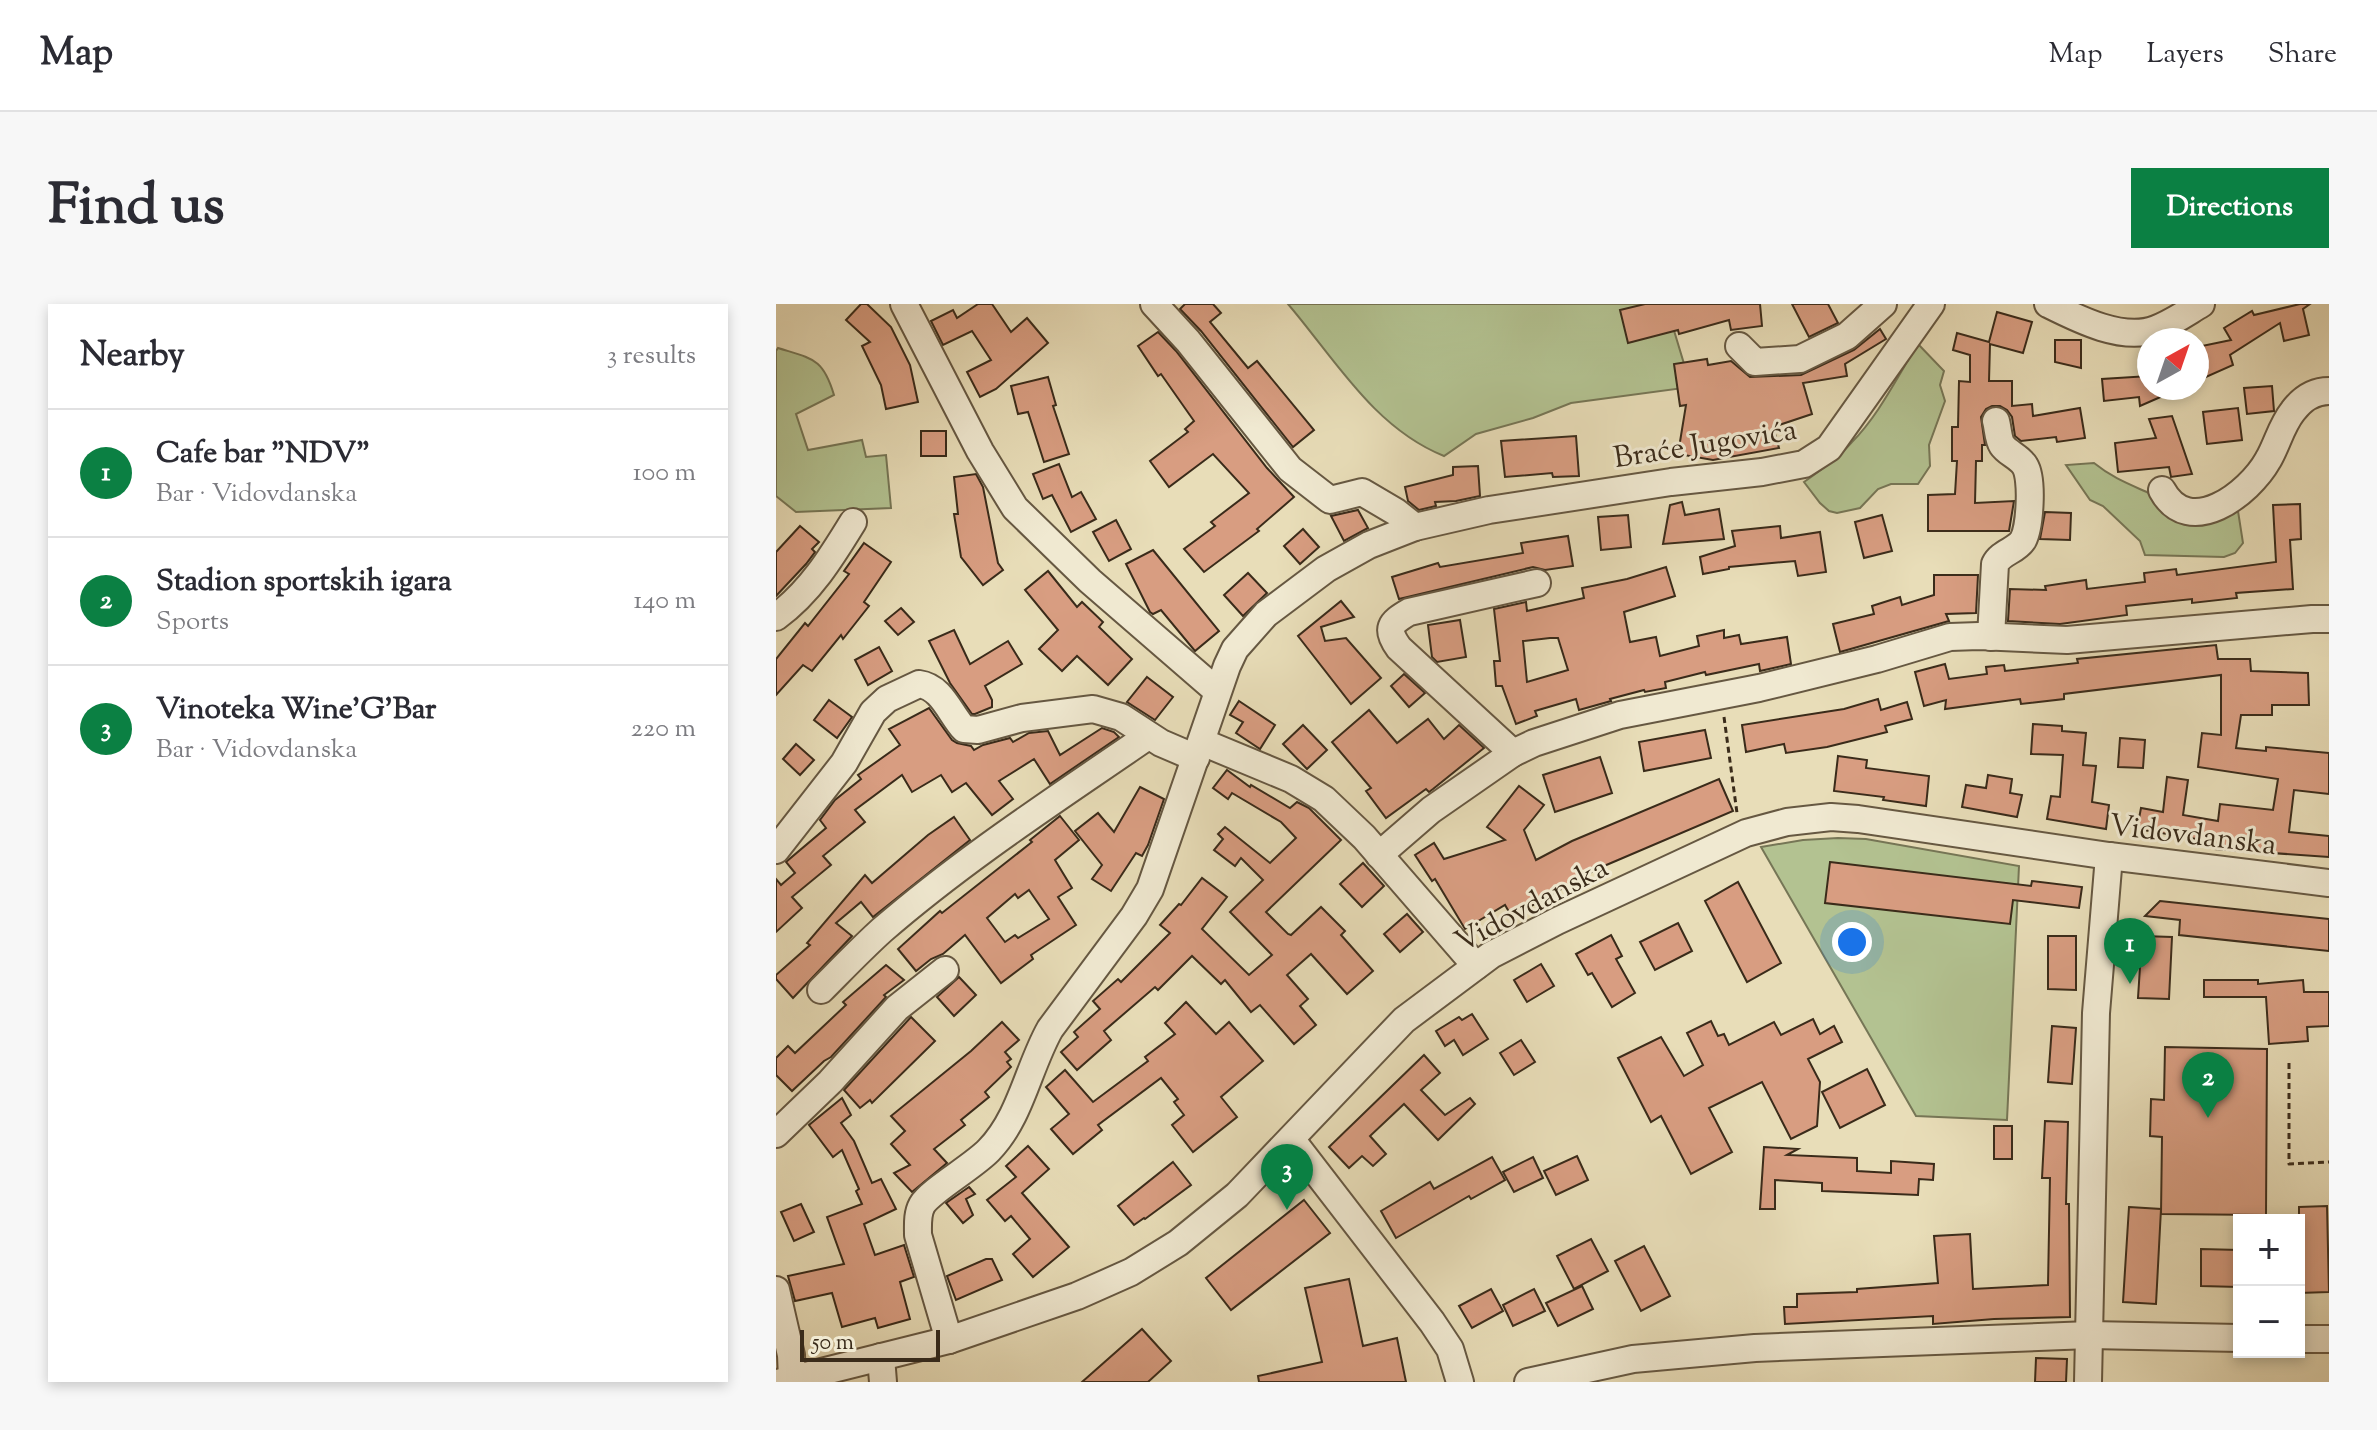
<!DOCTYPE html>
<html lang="en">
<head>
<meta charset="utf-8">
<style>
  :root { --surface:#fff; --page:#f7f7f7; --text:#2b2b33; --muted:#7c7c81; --line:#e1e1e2; --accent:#0b8043 }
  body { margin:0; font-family:"Sorts Mill Goudy",serif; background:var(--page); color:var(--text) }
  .controls { position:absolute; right:24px; bottom:24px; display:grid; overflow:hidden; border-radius:0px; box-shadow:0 4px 12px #0003 }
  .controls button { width:72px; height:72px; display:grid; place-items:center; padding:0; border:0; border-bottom:2px solid var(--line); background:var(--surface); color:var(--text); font:40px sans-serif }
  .compass { position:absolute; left:1361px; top:24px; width:72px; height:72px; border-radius:50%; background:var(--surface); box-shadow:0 4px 12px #0003; rotate:40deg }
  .scale { position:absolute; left:24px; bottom:20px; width:140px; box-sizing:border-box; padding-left:8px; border:4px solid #3a2b1a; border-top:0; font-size:22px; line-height:28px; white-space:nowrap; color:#3a2b1a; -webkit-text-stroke:6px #f0e9d1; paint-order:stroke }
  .you { position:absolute; left:1076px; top:638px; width:28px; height:28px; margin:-20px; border:6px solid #fff; border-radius:50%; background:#1a73e8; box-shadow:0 0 0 12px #1a73e833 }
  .badge { display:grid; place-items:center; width:52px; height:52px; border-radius:50%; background:var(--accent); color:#fff; font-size:26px; font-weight:700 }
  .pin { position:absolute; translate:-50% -66px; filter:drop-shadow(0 2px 4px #0008) }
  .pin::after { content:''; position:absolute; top:42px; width:28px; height:24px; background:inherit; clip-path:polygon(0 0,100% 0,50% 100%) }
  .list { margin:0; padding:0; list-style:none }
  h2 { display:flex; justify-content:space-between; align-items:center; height:104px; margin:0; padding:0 32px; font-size:34px }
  h2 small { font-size:26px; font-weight:400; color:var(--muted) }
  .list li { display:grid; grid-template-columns:52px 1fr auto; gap:24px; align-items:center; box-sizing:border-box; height:128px; padding:0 32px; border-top:2px solid var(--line) }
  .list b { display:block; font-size:30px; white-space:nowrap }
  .list p { margin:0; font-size:26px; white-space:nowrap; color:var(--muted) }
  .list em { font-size:26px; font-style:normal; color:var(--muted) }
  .map { position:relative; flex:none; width:1553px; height:1078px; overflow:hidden; border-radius:0px }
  header { display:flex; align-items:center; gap:48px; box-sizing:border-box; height:112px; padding:0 40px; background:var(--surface); border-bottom:2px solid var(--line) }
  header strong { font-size:38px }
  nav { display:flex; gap:44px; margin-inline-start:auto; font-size:28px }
  .intro { display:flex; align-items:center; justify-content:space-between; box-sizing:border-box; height:192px; padding:0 48px }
  h1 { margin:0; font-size:56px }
  .button { padding:20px 36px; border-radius:0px; background:var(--accent); color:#fff; font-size:28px; font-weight:700 }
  main { display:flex; gap:48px; padding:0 48px }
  aside { flex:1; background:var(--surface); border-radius:0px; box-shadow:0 4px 12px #0003 }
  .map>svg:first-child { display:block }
  .green { fill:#b3c291; stroke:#767656; stroke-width:2 }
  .building { fill:#d89d81; stroke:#3a2b1a; stroke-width:2; fill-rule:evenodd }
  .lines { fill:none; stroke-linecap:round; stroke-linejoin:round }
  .minor-casing { stroke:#665842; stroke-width:30 }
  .path { stroke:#3a2b1a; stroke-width:3; stroke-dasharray:6 4; stroke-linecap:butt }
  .minor { stroke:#f0e9d1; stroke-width:26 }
  .labels { text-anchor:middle; stroke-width:6; stroke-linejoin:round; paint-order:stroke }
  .street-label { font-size:30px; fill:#3a2b1a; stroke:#f0e9d1 }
</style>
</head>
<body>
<header>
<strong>Map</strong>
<nav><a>Map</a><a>Layers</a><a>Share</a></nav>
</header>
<div class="intro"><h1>Find us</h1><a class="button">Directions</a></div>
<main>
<aside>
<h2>Nearby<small>3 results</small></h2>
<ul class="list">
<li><span class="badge">1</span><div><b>Cafe bar &quot;NDV&quot;</b><p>Bar · Vidovdanska</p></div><em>100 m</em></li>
<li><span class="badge">2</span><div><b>Stadion sportskih igara</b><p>Sports</p></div><em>140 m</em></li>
<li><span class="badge">3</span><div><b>Vinoteka Wine'G'Bar</b><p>Bar · Vidovdanska</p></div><em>220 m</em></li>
</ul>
</aside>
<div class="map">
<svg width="1553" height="1078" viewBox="0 0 1553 1078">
  <rect width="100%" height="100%" fill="#e8ddb8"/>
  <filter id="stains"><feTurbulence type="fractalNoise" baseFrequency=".0025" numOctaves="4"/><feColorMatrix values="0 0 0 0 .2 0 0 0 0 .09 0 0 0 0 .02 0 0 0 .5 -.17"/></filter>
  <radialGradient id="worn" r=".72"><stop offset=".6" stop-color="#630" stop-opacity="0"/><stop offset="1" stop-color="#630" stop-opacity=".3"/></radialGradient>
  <g class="green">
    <path d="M512 0H890L915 83 795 99 757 114 700 130 668 152C598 124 559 55 512 0Z"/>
    <path d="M1142 40 1168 67 1164 81 1169 97 1153 141 1154 162 1142 180H1115L1102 185 1084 204 1061 209 1053 207 1044 199 1028 178C1045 166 1062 154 1076 138 1103 111 1121 73 1142 40Z"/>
    <path d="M2 44C37 55 47 54 58 91L20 110 32 146 86 136 90 153 110 151 115 204 20 208 0 192V47Z"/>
    <path d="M1318 159C1338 175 1353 180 1375 190 1393 198 1410 209 1427 218L1462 207 1467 239 1459 249 1448 253 1369 251 1364 237 1327 202 1314 196 1290 161Z"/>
    <path d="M1062 534 1090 535 1243 562 1231 816 1140 812 985 543 1027 536Z"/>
  </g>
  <g class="building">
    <path d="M85 0H91L115 23 134 61 142 98 110 105 105 81 86 42 94 38 70 16Z"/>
    <path d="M202 0H216L235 28 251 14 272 39 220 85 204 93 191 68 215 56 196 27 167 41 155 17 177 6 181 14Z"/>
    <path d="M409 0H437L445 9 434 18 472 64 481 57 538 126 517 143 425 27 404 5Z"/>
    <path d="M869 0H984L986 22 955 26 953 16 903 30 902 26 852 39 844 6Z"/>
    <path d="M1016 0H1052L1062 19 1033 33Z"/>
    <path d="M1524 0H1534L1527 5 1533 31 1508 37 1504 19 1454 51 1457 61 1421 77V43L1455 36 1448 24 1476 7 1478 11Z"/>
    <path d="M1221 8 1256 18 1247 49 1214 40 1213 77H1236V102L1256 100 1257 112 1304 104 1309 134 1281 138 1280 133 1245 137 1239 132 1236 113 1231 106 1224 102H1216L1210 105 1205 113 1209 141H1206V157H1200L1199 199 1238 197 1233 227H1152V191L1179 190 1181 157H1176V123H1182L1183 77 1194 78V51L1177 46 1181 29 1213 38Z"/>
    <path d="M1104 25 1110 35 1069 60 1071 72 1027 79 1036 110 997 123 1003 144 937 156 902 150 910 101 904 102 898 60 931 55 932 61 955 57 974 73 1025 71 1078 46Z"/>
    <path d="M382 28 400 47 491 164 518 193 481 225 483 227 428 268 408 245 439 222 435 218 473 189 437 150 393 183 374 157 412 128 409 125 418 117 385 70 382 72 362 42Z"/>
    <path d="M1279 36H1305V64L1279 58Z"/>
    <path d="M1373 72V84H1405L1364 102 1363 93 1328 97 1326 75Z"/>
    <path d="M272 73 280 101 277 102 293 150 268 158 252 108 242 110 235 82Z"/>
    <path d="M1496 82 1498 107 1471 110 1468 84Z"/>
    <path d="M1462 104 1466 136 1431 140 1427 108Z"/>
    <path d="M1396 112 1416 170 1395 173 1393 163 1342 168 1339 139 1380 134 1373 115Z"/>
    <rect x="145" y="127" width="25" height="25"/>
    <path d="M800 132 803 172 777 173 776 169 729 173 725 137Z"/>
    <path d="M283 160 296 193 305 188 320 215 295 228 276 191 267 195 257 170Z"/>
    <path d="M702 162 704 192 680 197 659 198 660 202 643 206 632 197 629 183 677 171V163Z"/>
    <path d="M200 170 207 183 222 259 227 266 207 281 185 253 178 210H182L178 173Z"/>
    <path d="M906 198 909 211 943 205 948 235 887 240 894 201Z"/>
    <path d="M1524 200 1525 235 1514 236 1517 285 1460 289 1461 294 1416 299V295L1350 302 1351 311 1284 320 1232 317 1234 285 1270 286 1269 282 1310 276 1311 285 1369 278 1368 269 1400 265 1401 271 1500 258 1497 201Z"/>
    <path d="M582 206 592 224 568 237 555 212Z"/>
    <path d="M1269 208 1295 209 1294 236 1264 235Z"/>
    <path d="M852 211 855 243 825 246 822 213Z"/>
    <path d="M1106 211 1116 247 1088 254 1079 218Z"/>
    <path d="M340 216 355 245 333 257 317 228Z"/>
    <path d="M24 222 43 238 36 245 39 248 30 260 0 292V248Z"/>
    <path d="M1004 222 1005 234 1044 228 1050 268 1022 272 1019 257 953 263V265L927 270 924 253 959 242 956 227Z"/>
    <path d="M527 225 543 243 524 260 508 242Z"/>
    <path d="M792 232 797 262 769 266 757 263 623 295 616 273 662 259 664 263 747 249 745 239Z"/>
    <path d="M88 239 115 258 88 298 93 302 67 335 65 331 36 367 27 361 0 391V355L29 319 32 322 73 270 68 267Z"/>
    <path d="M377 246 443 327 419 347 385 306 377 310 374 308 350 260Z"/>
    <path d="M890 263 899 292 848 308 854 338 880 333 884 352 923 342 921 332 948 326V334L963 331 965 340 1011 333 1015 360 984 367 983 360 930 371 929 368 889 378 890 384 869 388 868 386 834 395 835 397 803 406 800 395 759 407 761 412 740 420 726 382H720L718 357H724L718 305 750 298 751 307 808 294 806 284 851 275ZM774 334H782L792 366 751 378 747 337Z"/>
    <path d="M272 267 301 303 306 298 327 318 323 323 356 355 332 381 301 352 286 367 263 345 282 326 249 286Z"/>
    <path d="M472 269 491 289 467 312 448 291Z"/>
    <path d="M1158 271H1202L1200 309 1170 310 1173 317 1064 348 1057 320 1098 310 1096 302 1124 293 1126 301 1158 291Z"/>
    <path d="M565 297 578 313 545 323 549 337 570 334 605 374 575 400 522 332Z"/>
    <path d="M125 304 138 318 122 331 109 317Z"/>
    <path d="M684 316 690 353 661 358 656 353 652 321Z"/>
    <path d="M178 326 194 360 232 337 246 360 209 382 216 396V403L199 410H196L174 379 153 337Z"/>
    <path d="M1440 341 1442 355H1474L1475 367 1532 369 1533 401H1496V411H1465L1460 444 1490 447V443L1553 449V490L1518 486 1513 528 1553 532V553L1439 545V538L1361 525 1365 504 1387 508 1391 473 1412 476 1407 511 1442 517 1444 500 1497 506 1502 475 1422 463 1426 429 1445 431V371L1288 390V395L1245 400 1244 395 1169 405 1170 396 1148 402 1139 368 1169 360 1173 375 1211 370 1210 363 1228 361 1229 367 1302 359 1301 355Z"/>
    <path d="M103 343 116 367 92 381 79 356Z"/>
    <path d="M628 370 649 389 633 403 615 382Z"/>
    <path d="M371 373 397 393 379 416 351 398Z"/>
    <path d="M1102 395 1105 406 1131 398 1136 415 1109 422 1111 428 1051 443 1010 449 1008 440 970 448 966 421 1068 405Z"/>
    <path d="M53 396 76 413 61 434 38 416Z"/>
    <path d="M463 397 499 421 484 445 460 429 467 418 454 411Z"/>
    <path d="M153 404 176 436 181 439 195 442 198 446 207 441 234 434 237 438 253 429 272 427 284 451 326 424 338 428 343 433 274 480 258 455 223 477 237 495 216 511 190 479 176 488 165 471 136 488 126 471 79 506 89 518 47 552 55 561 16 593 26 604 0 628V575L5 581 19 569 10 558 50 524 44 516 59 496 85 475 82 471 124 441 113 425Z"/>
    <path d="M593 406 621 439 652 415 668 435 683 421 708 444 657 485 653 488 650 485 610 514 590 487 595 484 556 438Z"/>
    <path d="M1257 420 1286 422V427L1310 429 1307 461 1320 462 1316 498 1333 501 1330 525 1271 515 1275 492 1284 493 1287 451 1255 450Z"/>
    <path d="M527 421 551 446 531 465 507 440Z"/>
    <path d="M929 426 935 454 868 467 863 438Z"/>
    <path d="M1344 434 1369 436 1367 464 1342 463Z"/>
    <path d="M20 440 38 456 24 471 7 455Z"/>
    <path d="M1062 452 1091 456 1090 464 1153 472 1150 502 1107 496 1108 493 1058 487Z"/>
    <path d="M824 453 836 489 779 508 767 471Z"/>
    <path d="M451 466 474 483 475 481 514 504 521 498 533 504 565 536 490 608 512 630 515 631 545 603 569 627 565 631 597 667 571 690 535 650 511 671 532 695 524 702 540 721 518 740 484 701 475 708 449 676 445 680 416 652 382 686 379 683 328 727 335 736 301 766 285 748 302 733 298 728 324 705 317 697 342 675 345 678 394 629 384 621 403 600 405 601 426 574 451 593 426 625 473 671 496 651 454 608 487 576 465 554 459 562 438 546 447 535 442 530 449 523 494 559 520 534 505 518 456 489 452 495 437 484Z"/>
    <path d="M1212 471 1236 475 1234 489 1246 491 1241 513 1186 503 1190 481 1210 484Z"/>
    <path d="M943 475 957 507 821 565 736 613 729 601 689 625 659 575 656 577 639 551 658 539 668 555 729 536 711 523 743 482 768 501 748 526 760 556 796 537Z"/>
    <path d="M364 483 388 495 372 541 366 552 360 549 335 587 316 575 326 561 299 527 322 509 338 528Z"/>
    <path d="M284 512 303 536 279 556 296 584 282 593 300 621 255 651 257 655 225 679 189 631 167 650 155 655 140 667 122 645 164 607 166 609 256 538 254 536ZM253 586 273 615 242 634 239 631 229 638 211 614 239 590 242 594Z"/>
    <path d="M178 513 194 536 97 613 85 598 60 619 76 632 17 694 0 675V671L34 641 31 639 89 571 96 579 152 531Z"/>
    <path d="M1054 558 1255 582 1256 577 1306 583 1303 604 1237 596 1234 620 1049 599Z"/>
    <path d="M587 559 608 582 586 603 564 580Z"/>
    <path d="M962 578 1005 659 971 678 929 597Z"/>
    <path d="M1384 597 1553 615V647L1403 631 1404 616 1369 612Z"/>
    <path d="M631 610 647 628 624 648 608 630Z"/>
    <path d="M902 619 916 647 879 666 864 638Z"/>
    <path d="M835 631 846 652 840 655 859 689 836 703 816 669 812 671 800 650Z"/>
    <path d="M1272 632H1300V686L1272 685Z"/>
    <path d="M1366 632 1396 633 1393 695 1362 694Z"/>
    <path d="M765 660 778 682 751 698 738 676Z"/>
    <path d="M110 661 128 676 108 691 110 693 55 753 48 757 16 787 0 771V754L12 742 19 749 70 701 67 698Z"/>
    <path d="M183 673 200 691 178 712 161 693Z"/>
    <path d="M1428 676H1482V680L1527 676 1528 688H1553V722L1531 723 1532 737 1493 740 1490 693H1428Z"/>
    <path d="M410 698 440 730 453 718 487 757 445 793 461 813 417 848 396 821 408 811 398 798 402 795 385 774 322 821 326 826 297 850 275 825 293 810 270 783 289 766 317 798 372 757 369 753 399 730 389 719Z"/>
    <path d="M696 710 712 735 687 751 678 736 669 742 660 727 683 713 686 716Z"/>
    <path d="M135 713 159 737 96 799 94 796 84 804 68 786Z"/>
    <path d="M1037 715 1044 730 1058 722 1066 738 1032 755 1044 778 1041 822 1015 835 986 778 933 804 956 848 915 870 885 812 875 818 842 754 885 733 908 772 927 761 911 729 935 717 942 732 948 730 953 741 998 718 1005 731Z"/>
    <path d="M226 718 243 736 229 748 235 755 231 758 235 763 209 788 213 793 185 816 189 821 158 845 171 859 136 888 118 869 134 861 115 840 129 827 115 812 195 747Z"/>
    <path d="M1276 722 1300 724 1296 780 1272 778Z"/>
    <path d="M745 736 759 758 738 771 724 749Z"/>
    <path d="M1389 743 1491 745 1490 911 1385 910 1386 833 1374 832 1375 795 1388 796Z"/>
    <path d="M648 751 664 769 645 786 669 811 694 794 699 800 662 836 628 800 594 832 610 850 597 862 586 852 573 864 553 843Z"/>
    <path d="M1091 765 1109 801 1064 824 1046 788Z"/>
    <path d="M66 794 75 811 65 819 78 837 96 879 105 875 120 905 88 920 99 951 128 941 138 973 124 978 134 1015 102 1024 99 1014 66 1023 56 989 19 997 12 972 68 960 51 913 86 900 80 887 83 885 66 846 57 853 33 821Z"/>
    <path d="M1269 817 1292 818 1290 900H1293L1294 1013 1218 1015 1157 1020V1012L1009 1020 1008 1003H1021V990L1081 988V985L1162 979 1158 932 1194 930 1197 985 1272 981 1274 874H1266Z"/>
    <rect x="1218" y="822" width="18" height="33"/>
    <path d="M252 842 273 865 246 889 293 943 257 973 237 950 254 935 235 912 229 917 211 896 240 873 230 862Z"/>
    <path d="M988 843 1022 845 1011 851 1081 854V867L1115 869V857L1158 860 1157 876 1143 875 1142 891 1046 887V879L999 876V905H984Z"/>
    <path d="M801 852 812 876 780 891 768 867Z"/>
    <path d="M716 853 729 876 695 895 693 892 620 934 605 907 654 878 658 885Z"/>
    <path d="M757 853 767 874 738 888 727 868Z"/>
    <path d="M397 858 415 881 369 915 368 914 358 921 342 902Z"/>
    <path d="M193 883 199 890 190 895 197 911 187 919 170 899Z"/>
    <path d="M528 896 554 929 455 1006 430 974Z"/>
    <path d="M25 900 38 928 18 937 5 908Z"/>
    <path d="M1551 902 1553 988 1523 989V903Z"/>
    <path d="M1353 903 1385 905 1380 1000 1347 998Z"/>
    <path d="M815 935 832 967 798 985 781 952Z"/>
    <path d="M868 942 894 992 865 1007 839 957Z"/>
    <path d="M1425 945 1463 946V983L1425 982Z"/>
    <path d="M210 955H216L226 976 180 996 171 972Z"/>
    <path d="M573 975 587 1042 621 1034 630 1078H483L482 1072 546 1058 529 984Z"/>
    <path d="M806 982 817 1005 782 1022 770 999Z"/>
    <path d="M715 985 727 1007 696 1024 683 1002Z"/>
    <path d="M758 985 769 1007 737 1022 727 1001Z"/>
    <path d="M366 1025 395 1057 372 1078H306Z"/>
    <path d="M1260 1054 1291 1055 1290 1078H1259Z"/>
  </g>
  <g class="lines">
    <g class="minor-casing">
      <g id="minor">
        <path d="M128 0 204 147 239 204 314 277 441 387"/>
        <path d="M378 0 412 37 514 165 554 196 586 188 620 208 639 223"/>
        <path d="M1272 0C1302 15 1347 38 1380 25 1396 19 1410 9 1425 0"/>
        <path d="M963 42 979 58 1024 55 1071 32 1107 0"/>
        <path d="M1386 186C1413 236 1473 190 1492 156 1501 141 1505 122 1517 107 1526 95 1538 87 1553 87"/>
        <path d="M0 313C34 288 55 254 77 218"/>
        <path d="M1215 333 1219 260C1225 248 1240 247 1247 236 1254 223 1257 175 1249 162 1244 153 1231 149 1226 141 1222 135 1222 124 1220 117"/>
        <path d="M426 438 515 475 548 495 588 533 700 662"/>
        <path d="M737 449 623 344C609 325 614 319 633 308L761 279"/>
        <path d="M0 546 68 459 97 408 111 395 143 380C166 383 174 410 188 425L202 426 246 414 317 405 345 413 385 439 420 454"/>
        <path d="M603 551 655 506 737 449 758 439 844 411 983 384 1101 355 1174 333 1203 332 1291 336 1536 315H1553"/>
        <path d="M45 686C65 666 85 645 106 626 189 554 282 494 372 432"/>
        <path d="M0 830 54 778 121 704 169 666"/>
        <path d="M515 835 656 1018 674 1045 684 1078"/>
        <path d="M0 986 15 1051 16 1075"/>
        <path d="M1523 1035H1553"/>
        <path d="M173 1036 142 931C142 921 141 910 146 901 154 887 198 862 213 846 245 813 252 764 274 725L358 612 374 585 451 362 459 345 490 310 550 265 593 241 639 223 713 206 895 178 986 168 1028 160 1053 144 1155 0"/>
        <path d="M105 1053 107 1078"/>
        <path d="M5 1078 173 1036 301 992 355 968 402 939 461 891 628 716 715 651 781 617 970 529 1011 518 1055 513 1082 515 1333 552 1553 579"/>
        <path d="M752 1078 857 1055 979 1044 1314 1031 1463 1034"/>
        <path d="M1312 1078 1320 709 1333 552"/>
      </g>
    </g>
    <g class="path">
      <path d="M948 413 961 509"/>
      <path d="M1513 759V860L1553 858"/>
    </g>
    <use href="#minor" class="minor"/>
  </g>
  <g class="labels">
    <g class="street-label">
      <text transform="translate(929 139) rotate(-9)" y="10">Braće Jugovića</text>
      <text transform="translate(1417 530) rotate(7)" y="10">Vidovdanska</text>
      <text transform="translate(755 600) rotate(-28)" y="10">Vidovdanska</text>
    </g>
  </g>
  <rect width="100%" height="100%" filter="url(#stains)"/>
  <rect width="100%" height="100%" fill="url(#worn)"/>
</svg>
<div class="controls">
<button>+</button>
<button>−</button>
</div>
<svg class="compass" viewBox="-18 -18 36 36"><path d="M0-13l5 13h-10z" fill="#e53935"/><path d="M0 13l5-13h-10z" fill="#7c7c81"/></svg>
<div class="scale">50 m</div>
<div class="you"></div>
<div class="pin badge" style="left:1354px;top:680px">1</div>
<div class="pin badge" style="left:1432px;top:814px">2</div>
<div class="pin badge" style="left:511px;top:906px">3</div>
</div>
</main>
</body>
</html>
